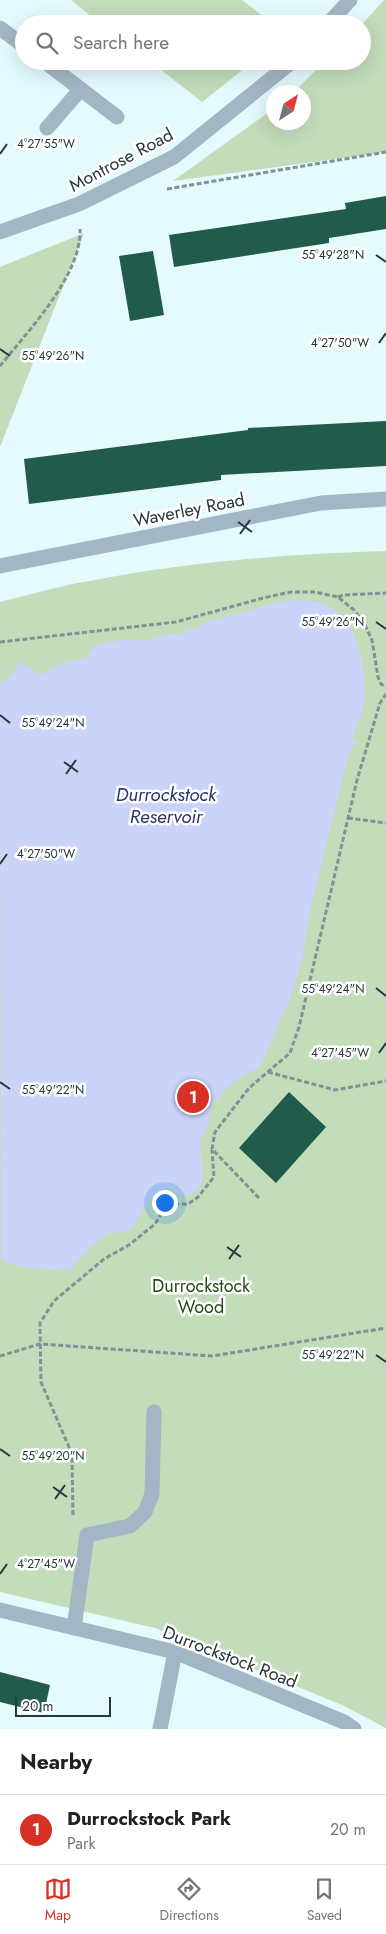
<!DOCTYPE html>
<html lang="en">
<head>
<meta charset="utf-8">
<style>
  :root { --surface:#fff; --page:#f2f2f2; --text:#202124; --muted:#757577; --line:#e0e0e0; --accent:#d93025 }
  body { margin:0; font-family:Jost,sans-serif; background:var(--page); color:var(--text) }
  .compass { position:absolute; left:266px; top:85px; width:45px; height:45px; border-radius:50%; background:var(--surface); box-shadow:0 5px 20px #0002; rotate:36deg }
  .scale { position:absolute; left:15px; bottom:12px; width:96px; box-sizing:border-box; padding-left:5px; border:2px solid #293739; border-top:0; font-size:14px; line-height:18px; white-space:nowrap; color:#293739; -webkit-text-stroke:4px #fff; paint-order:stroke }
  .you { position:absolute; left:164px; top:1202px; width:18px; height:18px; margin:-12px; border:4px solid #fff; border-radius:50%; background:#1a73e8; box-shadow:0 0 0 8px #1a73e833 }
  .badge { display:grid; place-items:center; width:32px; height:32px; border-radius:50%; background:var(--accent); color:#fff; font-size:16px; font-weight:700 }
  .pin { position:absolute; translate:-50% -50%; border:2px solid #fff; box-shadow:0 1px 5px #0006 }
  .list { margin:0; padding:0; list-style:none }
  h2 { display:flex; justify-content:space-between; align-items:center; height:65px; margin:0; padding:0 20px; font-size:21px }
  h2 small { font-size:16px; font-weight:400; color:var(--muted) }
  .list li { display:grid; grid-template-columns:32px 1fr auto; gap:15px; align-items:center; box-sizing:border-box; height:70px; padding:0 20px; border-top:1px solid var(--line) }
  .list b { display:block; font-size:19px; white-space:nowrap }
  .list p { margin:0; font-size:16px; white-space:nowrap; color:var(--muted) }
  .list em { font-size:16px; font-style:normal; color:var(--muted) }
  .icon { flex:none; width:28px; height:28px; fill:none; stroke:currentColor; stroke-width:2; stroke-linecap:round; stroke-linejoin:round }
  .map { position:relative; flex:none; width:386px; height:1729px; overflow:hidden }
  .search { position:absolute; background:var(--surface); box-shadow:0 5px 20px #0002; left:15px; right:15px; top:15px; height:55px; display:flex; align-items:center; gap:12px; box-sizing:border-box; padding:0 18px; border-radius:28px; color:var(--muted); font-size:19px }
  .sheet { height:135px; background:var(--surface) }
  nav { display:flex; justify-content:space-around; align-items:center; box-sizing:border-box; height:70px; border-top:1px solid var(--line); background:var(--surface); font-size:14px; color:var(--muted) }
  nav a { display:grid; justify-items:center; gap:2px }
  nav .on { color:var(--accent) }
  .map>svg:first-child { display:block }
  .green { fill:#c3dcba }
  .water { fill:#cad3f8 }
  .building { fill:#215b4b }
  .lines { fill:none; stroke-linecap:round; stroke-linejoin:round }
  .path { stroke:#809294; stroke-width:3; stroke-dasharray:5 2.5; stroke-linecap:butt }
  .lane { stroke:#a3b6c5; stroke-width:15 }
  .street { stroke:#a3b6c5; stroke-width:15 }
  .ticks { fill:none; stroke:#293739; stroke-width:2 }
  .labels { text-anchor:middle; stroke-width:5; stroke-linejoin:round; paint-order:stroke }
  .street-label { font-size:18px; fill:#293739; stroke:#fff }
  .park-label { font-size:18px; fill:#254c13; stroke:#fff }
  .water-label { font-size:19px; font-style:italic; fill:#2c346c; stroke:#fff }
  .ticks-label { font-size:12px; text-anchor:middle; fill:#293739; stroke:#fff; stroke-width:5; stroke-linejoin:round; paint-order:stroke }
</style>
</head>
<body>
<div class="map">
<svg width="386" height="1729" viewBox="0 0 386 1729">
  <rect width="100%" height="100%" fill="#e4fafd"/>
  <g class="green">
    <path d="M71 0H242L273 24H101Z"/>
    <path d="M384 0H386V152L173 181 273 109 274 122H304V92H294L325 61H362V24Z"/>
    <path d="M150 61H254L202 102Z"/>
    <path d="M84 233 0 447V267Z"/>
    <path d="M386 551V1728L342 1705 155 1628 0 1592V602C29 595 59 586 89 581 187 562 286 554 386 551Z"/>
  </g>
  <path class="water" d="M303 600C309 601 316 601 322 603 358 615 367 669 364 702 363 714 356 727 352 738L357 742 351 748 342 781 309 916 302 961 290 998 259 1068 245 1074 229 1086 211 1108 209 1123 200 1141 203 1181 197 1191 188 1195H179L170 1187C152 1190 140 1216 131 1230L107 1234 85 1253 72 1268C47 1272 24 1269 1 1260L0 682 9 678 19 662 41 675 59 664 87 658 95 645 121 640H148L168 634 184 635 188 629 199 628 203 623 283 601Z"/>
  <g class="building">
    <path d="M386 196V229L329 238V243L174 267 169 235 346 209 345 203Z"/>
    <path d="M153 251 164 315 130 321 119 256Z"/>
    <path d="M386 421V466L221 475V480L29 504 24 459 248 430V428Z"/>
    <path d="M289 1092 326 1127 276 1183 239 1148Z"/>
    <path d="M0 1672 50 1685 44 1713 0 1702Z"/>
  </g>
  <g class="lines">
    <g class="path">
      <path d="M167 189 386 152"/>
      <path d="M0 366C28 331 82 275 80 229"/>
      <path d="M338 597 343 595 386 593"/>
      <path d="M0 642 176 622 263 598 291 592H315L338 597 354 610 365 625 372 640 378 677 381 684 386 687"/>
      <path d="M348 818 386 823"/>
      <path d="M268 1072 335 1090 386 1081"/>
      <path d="M259 1198 212 1149 215 1132 249 1088 290 1053 299 1027 357 780 380 703 386 694"/>
      <path d="M0 1356 40 1344 212 1356 386 1328"/>
      <path d="M73 1515 72 1454 41 1382 40 1323 54 1301 104 1259 129 1245 155 1224 167 1204H188L198 1197 214 1177 212 1150"/>
    </g>
    <g class="lane">
      <path d="M0 28 24 46"/>
      <path d="M44 61 117 117"/>
      <path d="M47 128 81 89"/>
      <path d="M74 1628 87 1535 130 1526 145 1512 152 1494 154 1412"/>
    </g>
    <g class="street">
      <path d="M328 24 350 0"/>
      <path d="M0 232 79 204 174 157 293 61"/>
      <path d="M0 566 321 503 386 499"/>
      <path d="M0 1610 175 1652 344 1722 354 1729"/>
      <path d="M160 1729 175 1652"/>
    </g>
  </g>
  <path class="ticks" d="M0 154 7 144M376 255 386 262M379 343 386 333M0 349 10 356M238 522 252 532M240 534 250 520M376 622 386 629M0 715 10 723M64 762 78 772M66 774 76 760M0 864 7 854M376 988 386 996M379 1053 386 1043M0 1082 10 1089M227 1247 241 1257M229 1259 239 1245M376 1355 386 1362M0 1449 10 1456M53 1487 67 1497M55 1499 65 1485M0 1574 7 1564"/>
  <g class="labels">
    <g class="street-label">
      <text transform="translate(121 160) rotate(-28)" y="6">Montrose Road</text>
      <text transform="translate(189 510) rotate(-11)" y="6">Waverley Road</text>
      <text transform="translate(230 1657) rotate(21)" y="6">Durrockstock Road</text>
    </g>
    <g class="park-label">
      <text x="201" y="1292">Durrockstock<tspan x="201" dy="21">Wood</tspan></text>
    </g>
    <g class="water-label">
      <text x="166" y="801">Durrockstock<tspan x="166" dy="22">Reservoir</tspan></text>
    </g>
  </g>
  <g class="ticks-label">
    <text x="46" y="148">4°27'55"W</text>
    <text x="333" y="259">55°49'28"N</text>
    <text x="340" y="347">4°27'50"W</text>
    <text x="53" y="360">55°49'26"N</text>
    <text x="333" y="626">55°49'26"N</text>
    <text x="53" y="727">55°49'24"N</text>
    <text x="46" y="858">4°27'50"W</text>
    <text x="333" y="993">55°49'24"N</text>
    <text x="340" y="1057">4°27'45"W</text>
    <text x="53" y="1094">55°49'22"N</text>
    <text x="333" y="1359">55°49'22"N</text>
    <text x="53" y="1460">55°49'20"N</text>
    <text x="46" y="1568">4°27'45"W</text>
  </g>
</svg>
<svg class="compass" viewBox="-18 -18 36 36"><path d="M0-13l5 13h-10z" fill="#e53935"/><path d="M0 13l5-13h-10z" fill="#757577"/></svg>
<div class="scale">20 m</div>
<div class="you"></div>
<div class="pin badge" style="left:193px;top:1097px">1</div>
<div class="search"><svg class="icon" aria-label="search" viewBox="0 0 24 24"><circle cx="10" cy="10" r="6"/><path d="M15 15l6 6"/></svg>Search here</div>
</div>
<section class="sheet">
<h2>Nearby<small></small></h2>
<ul class="list">
<li><span class="badge">1</span><div><b>Durrockstock Park</b><p>Park</p></div><em>20 m</em></li>
</ul>
</section>
<nav>
<a class="on"><svg class="icon" aria-label="map" viewBox="0 0 24 24"><path d="M3 6l6-2 6 2 6-2v14l-6 2-6-2-6 2zM9 4v14M15 6v14"/></svg>Map</a>
<a><svg class="icon" aria-label="directions" viewBox="0 0 24 24"><path d="M12 3l9 9-9 9-9-9zM9 14v-3h6M13 9l2 2-2 2"/></svg>Directions</a>
<a><svg class="icon" aria-label="saved" viewBox="0 0 24 24"><path d="M7 4h10v16l-5-4-5 4z"/></svg>Saved</a>
</nav>
</body>
</html>
